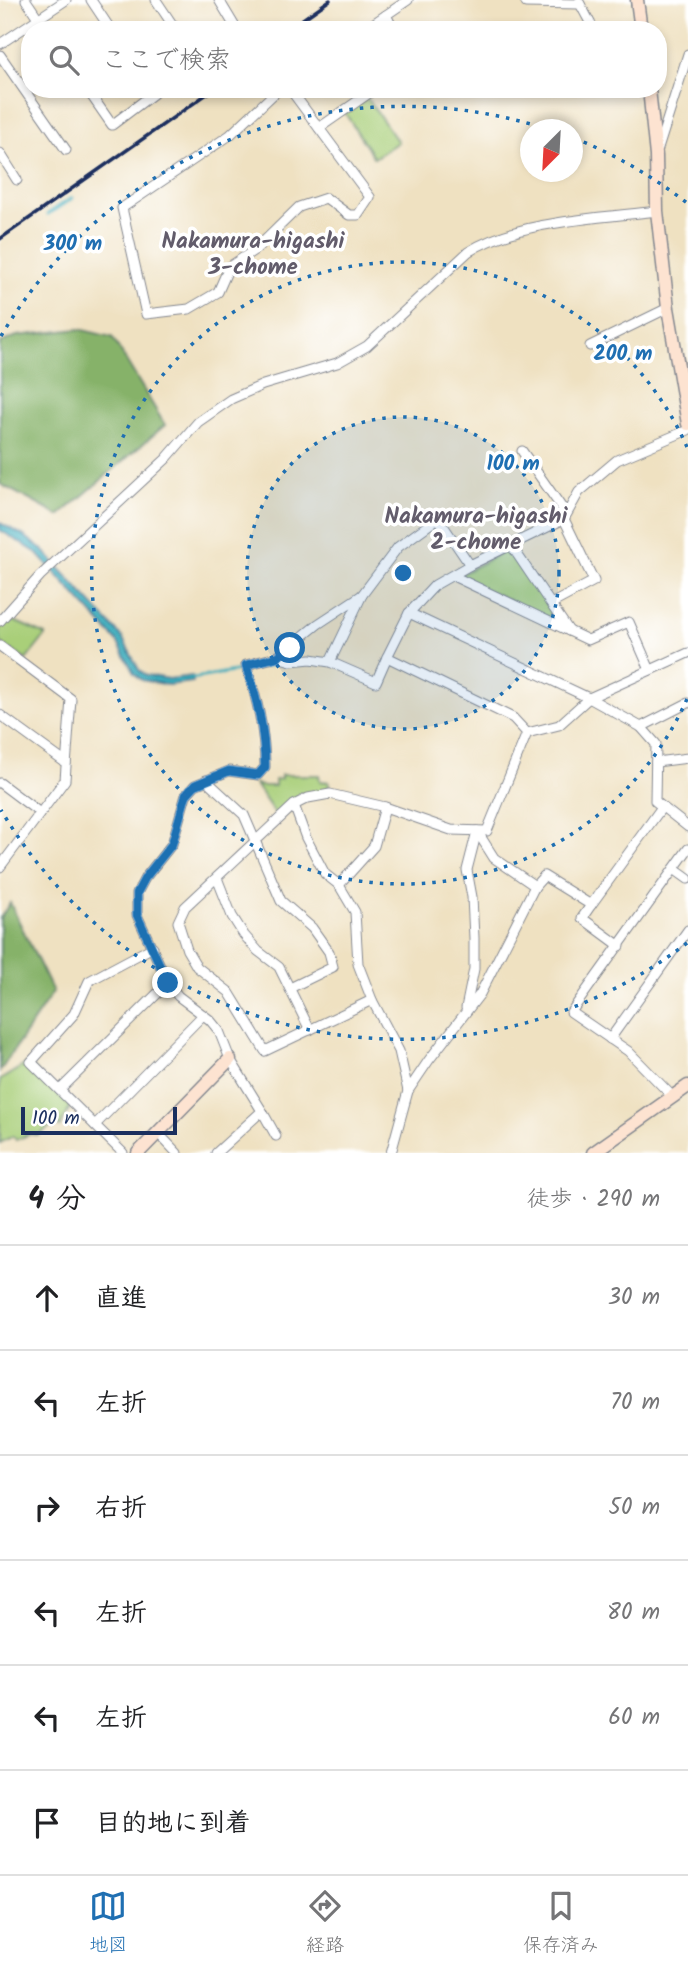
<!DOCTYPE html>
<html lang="ja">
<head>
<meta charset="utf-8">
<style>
  :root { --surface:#fff; --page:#f2f2f2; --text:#202124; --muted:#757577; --line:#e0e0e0; --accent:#1f6fb2 }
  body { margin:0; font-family:Kalam,"Klee One",sans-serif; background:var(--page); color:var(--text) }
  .compass { position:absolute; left:520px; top:119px; width:63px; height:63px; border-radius:50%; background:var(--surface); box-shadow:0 4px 10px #0003; rotate:204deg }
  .scale { position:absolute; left:21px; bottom:18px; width:156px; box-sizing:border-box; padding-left:7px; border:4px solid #1b2f5e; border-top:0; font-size:19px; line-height:24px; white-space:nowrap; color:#1b2f5e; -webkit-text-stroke:5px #fff; paint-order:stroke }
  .stop { position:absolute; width:21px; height:21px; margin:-16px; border:5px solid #1f6fb2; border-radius:50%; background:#fff }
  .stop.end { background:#1f6fb2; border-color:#fff; box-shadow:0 2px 7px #0008 }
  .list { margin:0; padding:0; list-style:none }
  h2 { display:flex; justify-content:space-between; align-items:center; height:91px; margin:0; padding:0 28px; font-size:30px }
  h2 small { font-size:23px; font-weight:400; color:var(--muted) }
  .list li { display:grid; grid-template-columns:46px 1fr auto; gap:21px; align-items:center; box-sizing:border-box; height:105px; padding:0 28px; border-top:2px solid var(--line) }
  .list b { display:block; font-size:26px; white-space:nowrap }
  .list em { font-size:23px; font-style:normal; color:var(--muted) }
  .icon { flex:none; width:38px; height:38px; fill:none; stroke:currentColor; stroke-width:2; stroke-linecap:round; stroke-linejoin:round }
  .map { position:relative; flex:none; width:688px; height:1153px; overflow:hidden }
  .search { position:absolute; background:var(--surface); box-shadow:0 4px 10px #0003; left:21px; right:21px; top:21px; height:77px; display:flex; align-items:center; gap:18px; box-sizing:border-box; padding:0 24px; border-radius:28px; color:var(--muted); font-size:26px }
  .sheet { height:721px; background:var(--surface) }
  nav { display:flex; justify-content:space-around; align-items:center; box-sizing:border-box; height:98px; border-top:2px solid var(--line); background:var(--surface); font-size:19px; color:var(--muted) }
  nav a { display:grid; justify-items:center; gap:4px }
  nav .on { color:var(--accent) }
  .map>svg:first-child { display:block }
  .green { fill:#a9cf79; stroke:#627f6c; stroke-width:2 }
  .forest { fill:#86b269; stroke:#507064; stroke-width:2 }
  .water { fill:#40afbd; stroke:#2e6f8e; stroke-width:2 }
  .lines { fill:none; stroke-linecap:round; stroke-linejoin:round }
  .stream { stroke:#40afbd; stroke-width:3.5 }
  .street-casing { stroke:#858890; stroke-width:11 }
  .secondary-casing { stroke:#858890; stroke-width:15 }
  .street { stroke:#fff; stroke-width:9 }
  .secondary { stroke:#fde3d1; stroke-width:12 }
  .rail { stroke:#1b2f5e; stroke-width:3.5 }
  .route { stroke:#1f6fb2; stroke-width:9 }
  .ring { fill:none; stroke:#1f6fb2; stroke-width:3.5; stroke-dasharray:3.5 7 }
  .labels { text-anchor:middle; stroke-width:7; stroke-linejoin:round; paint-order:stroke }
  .neighbourhood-label { font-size:23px; font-weight:bold; fill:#625c6b; stroke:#fff }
  .centre { fill:#1f6fb2; stroke:#fff; stroke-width:3.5 }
  .ring-label { font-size:21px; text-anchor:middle; font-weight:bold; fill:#1f6fb2; stroke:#fff; stroke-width:7; stroke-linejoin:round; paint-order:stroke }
</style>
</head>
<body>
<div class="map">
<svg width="688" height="1153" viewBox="0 0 688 1153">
  <rect width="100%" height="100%" fill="#fff"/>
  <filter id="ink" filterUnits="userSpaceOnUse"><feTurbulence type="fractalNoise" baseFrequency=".0143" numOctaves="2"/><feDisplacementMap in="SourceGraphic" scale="14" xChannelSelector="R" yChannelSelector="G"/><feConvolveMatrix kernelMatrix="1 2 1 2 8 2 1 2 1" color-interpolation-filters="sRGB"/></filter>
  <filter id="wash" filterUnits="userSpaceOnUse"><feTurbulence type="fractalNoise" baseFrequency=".00686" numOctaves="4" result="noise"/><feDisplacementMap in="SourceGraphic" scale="28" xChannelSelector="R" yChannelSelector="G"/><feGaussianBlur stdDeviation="1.57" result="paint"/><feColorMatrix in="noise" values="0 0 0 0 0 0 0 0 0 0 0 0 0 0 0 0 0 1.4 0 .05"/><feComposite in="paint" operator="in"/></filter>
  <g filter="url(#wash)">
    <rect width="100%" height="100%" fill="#efe1c1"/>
    <g class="green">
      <path d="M367 98 398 142 374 158 345 113Z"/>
      <path d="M510 548 564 626 457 576Z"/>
      <path d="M12 620 46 635 26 660 0 642V627Z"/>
      <path d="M281 775H319L320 781 329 782V790C303 795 295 798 277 817L254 783 260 786H275V780L281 779Z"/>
      <path d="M28 1063 70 1103 69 1110 60 1127 55 1124 38 1135 30 1134 16 1140 13 1136 0 1143V1080Z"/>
    </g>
    <g class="forest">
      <path d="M79 329 112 337 165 425 59 516 0 484V343L17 336Z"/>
      <path d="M10 903 53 992 0 1071V918Z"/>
    </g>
    <path class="water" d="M0 523 23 535 42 549 122 637 139 670 146 675 169 679 192 676 193 682 168 685 142 680 134 673 117 641 37 553 0 530Z"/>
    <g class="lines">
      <g class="stream">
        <path d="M48 214 72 198"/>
        <path d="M190 679 271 665"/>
      </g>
    </g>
  </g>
  <g filter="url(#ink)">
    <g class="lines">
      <g class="street-casing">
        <g id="street">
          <path d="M26 0 46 30"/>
          <path d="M91 0 111 30"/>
          <path d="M156 0 176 30"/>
          <path d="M219 0 237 30"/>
          <path d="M525 0 526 3 580 4"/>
          <path d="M579 2 594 30"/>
          <path d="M386 15 394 30"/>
          <path d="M364 30 408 0"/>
          <path d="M0 44 66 0"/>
          <path d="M0 55 66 150"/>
          <path d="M87 89 112 125 153 94 150 89"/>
          <path d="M279 89 230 135 122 208 146 314 189 309 218 292 229 267 256 249 299 207 326 198 349 215H358L370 197 290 89"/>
          <path d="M319 128 375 89"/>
          <path d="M657 152 688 54"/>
          <path d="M0 153 17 180"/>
          <path d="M590 346 668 308"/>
          <path d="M522 451 562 508 564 519 594 581 551 604"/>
          <path d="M511 545 569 631"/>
          <path d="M453 576 588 640 629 622 650 670"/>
          <path d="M409 613 589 698 641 727 656 744 655 801 688 827"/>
          <path d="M0 621 40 576 166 459 198 422 231 399 263 385 337 363 367 346 468 252C516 221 600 218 657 211"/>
          <path d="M0 646 71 699 65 780 0 867"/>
          <path d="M277 657 318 624 362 595"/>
          <path d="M330 662 362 595 398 547 438 518 470 565"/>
          <path d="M0 715 66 763"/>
          <path d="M641 727 688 703"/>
          <path d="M527 733 513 718 387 657 409 613 435 585 470 565 564 519 579 492 617 460 688 430"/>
          <path d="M656 762 688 758"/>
          <path d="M206 780 244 815 281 901 312 928 329 952 333 967 290 988"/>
          <path d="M0 783 40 813"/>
          <path d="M294 805 306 838 325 874 339 885 355 912 358 964 372 1000 265 1051 229 992 197 967 187 950 178 922 185 907 294 805 308 798 330 794 385 807 451 830 487 831 527 733 559 725 589 698 688 653"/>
          <path d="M477 831 494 858 535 886 544 876 591 905 582 918 620 946"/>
          <path d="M674 869 688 879"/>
          <path d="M217 878 232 916 244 935 258 951 279 967 310 1030"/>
          <path d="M339 885 374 846 385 807"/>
          <path d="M591 905 662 807"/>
          <path d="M372 1000 399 1051 408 1091"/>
          <path d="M466 1008 474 969V938L472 897 467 870 477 831"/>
          <path d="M610 1039 688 930"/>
          <path d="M60 1090 168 983"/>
          <path d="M672 1096 628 1051 571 1012 688 849"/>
          <path d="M262 1111 276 1136"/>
          <path d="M95 1125 203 1015"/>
          <path d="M158 1133 177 1153"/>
          <path d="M123 1153 31 1062 74 1014 89 981 153 947"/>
          <path d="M216 1153 262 1111 230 1059 219 1031 210 1020 178 996 168 983 137 915V893L145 878 172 844 186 795 195 785 229 771 258 775 265 767C265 731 257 699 246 665L277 657 291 661 311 659 330 662 376 682 387 657"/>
          <path d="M391 1153 408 1091 429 1060 480 994 535 886"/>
        </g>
      </g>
      <g class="secondary-casing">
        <g id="secondary">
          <path d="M637 0 641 30"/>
          <path d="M649 89 656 156 657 211 668 308 688 424"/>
          <path d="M138 1153 230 1059"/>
          <path d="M593 1153 688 1086"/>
        </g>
      </g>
      <use href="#street" class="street"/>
      <use href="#secondary" class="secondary"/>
      <g class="rail">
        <path d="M287 30 330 0"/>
        <path d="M0 239 214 89"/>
      </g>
    </g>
  </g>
  <g class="lines" filter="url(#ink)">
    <path class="route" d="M168 983 137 915V893L145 878 172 844 186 795 195 785 229 771 258 775 265 767C265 731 257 699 246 665L277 657 290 648"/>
  </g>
  <circle cx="403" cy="573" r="156" fill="#1f6fb2" fill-opacity=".12"/>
  <g class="ring">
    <circle cx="403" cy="573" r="156"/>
    <path d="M687 699A311 311 0 1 1 687 447"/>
    <path d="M687 943A467 467 0 0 1 1 810M1 336A467 467 0 0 1 547 129M574 138A467 467 0 0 1 687 203"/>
  </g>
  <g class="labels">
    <g class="neighbourhood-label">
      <text x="253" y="248">Nakamura-higashi<tspan x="253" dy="26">3-chome</tspan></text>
      <text x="476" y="523">Nakamura-higashi<tspan x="476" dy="26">2-chome</tspan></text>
    </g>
  </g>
  <circle cx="403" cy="573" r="10" class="centre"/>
  <g class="ring-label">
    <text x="73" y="250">300 m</text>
    <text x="623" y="360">200 m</text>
    <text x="513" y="470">100 m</text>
  </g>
</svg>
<svg class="compass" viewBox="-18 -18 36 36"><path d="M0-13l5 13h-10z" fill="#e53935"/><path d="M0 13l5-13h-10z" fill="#757577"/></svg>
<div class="scale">100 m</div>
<div class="stop" style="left:290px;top:648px"></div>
<div class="stop end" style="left:168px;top:983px"></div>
<div class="search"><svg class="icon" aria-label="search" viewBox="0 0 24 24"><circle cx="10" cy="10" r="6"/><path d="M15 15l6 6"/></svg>ここで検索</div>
</div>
<section class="sheet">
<h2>4 分<small>徒歩 · 290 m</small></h2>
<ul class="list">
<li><svg class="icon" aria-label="ahead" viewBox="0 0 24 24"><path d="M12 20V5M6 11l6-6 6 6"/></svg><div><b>直進</b></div><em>30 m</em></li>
<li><svg class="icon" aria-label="left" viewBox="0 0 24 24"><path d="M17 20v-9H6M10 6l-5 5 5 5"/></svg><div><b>左折</b></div><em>70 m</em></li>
<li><svg class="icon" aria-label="right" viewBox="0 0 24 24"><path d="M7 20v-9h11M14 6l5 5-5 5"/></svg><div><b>右折</b></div><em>50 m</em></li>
<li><svg class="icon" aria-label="left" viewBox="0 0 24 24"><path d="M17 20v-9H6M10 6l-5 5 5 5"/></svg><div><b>左折</b></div><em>80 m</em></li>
<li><svg class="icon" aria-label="left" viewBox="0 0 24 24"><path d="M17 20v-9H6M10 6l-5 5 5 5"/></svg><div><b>左折</b></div><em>60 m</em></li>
<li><svg class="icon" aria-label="arrive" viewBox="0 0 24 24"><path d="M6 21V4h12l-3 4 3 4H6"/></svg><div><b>目的地に到着</b></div></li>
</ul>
</section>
<nav>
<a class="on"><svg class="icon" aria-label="map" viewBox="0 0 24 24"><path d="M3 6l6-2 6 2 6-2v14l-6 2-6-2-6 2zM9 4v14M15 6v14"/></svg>地図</a>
<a><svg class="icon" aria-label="directions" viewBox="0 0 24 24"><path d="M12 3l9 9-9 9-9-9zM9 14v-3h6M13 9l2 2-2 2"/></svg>経路</a>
<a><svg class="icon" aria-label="saved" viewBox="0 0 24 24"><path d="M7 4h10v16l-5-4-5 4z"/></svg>保存済み</a>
</nav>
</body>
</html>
